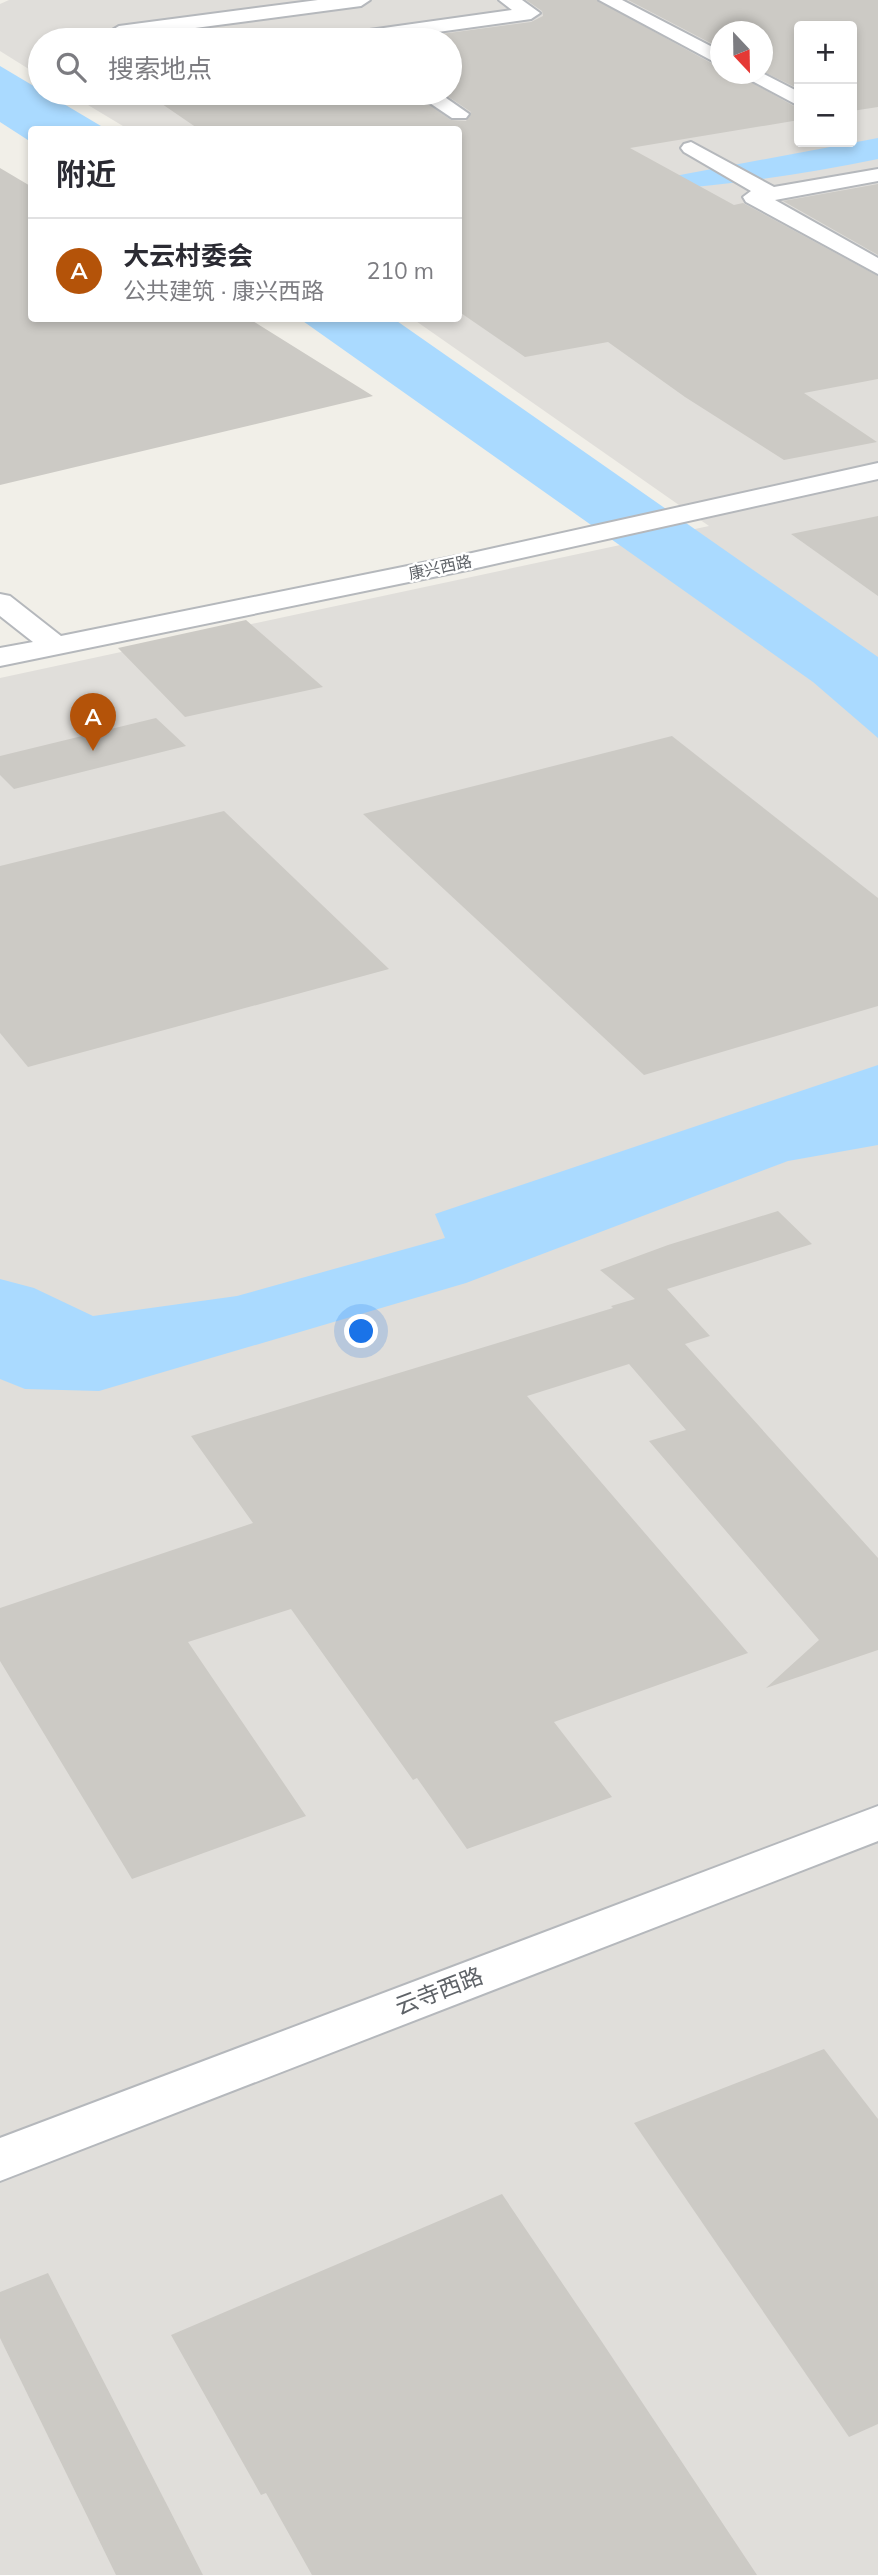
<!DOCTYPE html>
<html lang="zh">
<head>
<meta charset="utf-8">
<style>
  :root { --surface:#fff; --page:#f2f2f3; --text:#2b2b33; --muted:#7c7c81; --line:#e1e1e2; --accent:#b45309 }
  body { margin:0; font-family:Mulish,"Noto Sans SC",sans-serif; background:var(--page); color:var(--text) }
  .controls { position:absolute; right:21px; top:21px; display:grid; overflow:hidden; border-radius:7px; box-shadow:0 4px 10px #0003 }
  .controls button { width:63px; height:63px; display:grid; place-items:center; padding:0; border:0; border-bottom:2px solid var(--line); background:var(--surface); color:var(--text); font:35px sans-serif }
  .compass { position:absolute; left:710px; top:21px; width:63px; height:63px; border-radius:50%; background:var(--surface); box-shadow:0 4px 10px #0003; rotate:158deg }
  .you { position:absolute; left:362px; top:1332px; width:24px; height:24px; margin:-18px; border:5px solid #fff; border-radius:50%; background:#1a73e8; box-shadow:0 0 0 10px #1a73e833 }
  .badge { display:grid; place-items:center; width:46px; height:46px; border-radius:50%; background:var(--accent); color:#fff; font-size:23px; font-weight:700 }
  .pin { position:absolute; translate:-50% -58px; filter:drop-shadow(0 2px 4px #0008) }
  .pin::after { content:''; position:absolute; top:37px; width:24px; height:21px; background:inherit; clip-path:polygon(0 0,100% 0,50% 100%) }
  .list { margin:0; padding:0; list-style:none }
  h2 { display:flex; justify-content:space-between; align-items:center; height:91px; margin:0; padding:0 28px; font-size:30px }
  h2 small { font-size:23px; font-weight:400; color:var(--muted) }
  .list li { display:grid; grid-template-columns:46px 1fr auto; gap:21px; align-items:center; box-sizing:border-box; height:105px; padding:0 28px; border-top:2px solid var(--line) }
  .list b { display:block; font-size:26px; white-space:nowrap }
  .list p { margin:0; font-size:23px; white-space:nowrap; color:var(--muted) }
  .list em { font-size:23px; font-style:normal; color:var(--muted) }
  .icon { flex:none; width:38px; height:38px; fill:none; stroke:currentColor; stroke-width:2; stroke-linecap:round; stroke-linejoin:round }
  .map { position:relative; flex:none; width:878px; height:2575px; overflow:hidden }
  .search { position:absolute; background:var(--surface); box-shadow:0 4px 10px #0003; left:28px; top:28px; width:434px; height:77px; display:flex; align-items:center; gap:18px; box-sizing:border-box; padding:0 24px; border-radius:38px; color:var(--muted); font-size:26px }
  .panel { position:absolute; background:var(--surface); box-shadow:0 4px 10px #0003; left:28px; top:126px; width:434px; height:196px; border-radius:7px }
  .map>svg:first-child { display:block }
  .industrial { fill:#e0deda; fill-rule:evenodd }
  .water { fill:#aadaff }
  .building { fill:#cccac5 }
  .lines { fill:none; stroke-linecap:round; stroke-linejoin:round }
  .minor-casing { stroke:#b5b8bc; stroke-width:4 }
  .minor { fill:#fff; fill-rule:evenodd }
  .labels { text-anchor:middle; stroke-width:5; stroke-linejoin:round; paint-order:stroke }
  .far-street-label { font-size:16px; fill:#5f6368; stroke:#fff }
  .near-street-label { font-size:23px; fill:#5f6368; stroke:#fff }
</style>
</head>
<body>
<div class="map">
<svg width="878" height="2575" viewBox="0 0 878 2575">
  <rect width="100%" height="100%" fill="#f1efe8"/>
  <path class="industrial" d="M9 0H878V2575H0V678L709 526 413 319 458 318V130L128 129 68 93H450V40H40V76L0 51V4ZM799 26H852V142H799ZM720 32H762V74H720Z"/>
  <g class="water">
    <path d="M0 66 106 129 32 130 31 142 0 122Z"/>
    <path d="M878 138V159C770 182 662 191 552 199Z"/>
    <path d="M300 319H394L878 657V738L813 682Z"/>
    <path d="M878 1065V1145L788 1161 466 1283 99 1391 25 1389 0 1379V1279L34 1288 93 1316 237 1296 445 1238 435 1214Z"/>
  </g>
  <g class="building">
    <path d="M526 0H597L720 68V74H737L799 109V120L630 148 734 205 743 203 878 276V379L804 393 877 442 784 460 685 397 608 342 525 357 458 311V130H200L146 93H413L451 120 466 121 471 112 443 93H450V40H397L531 22 543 16 542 11Z"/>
    <path d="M628 0H878V107L852 111V26H799V89L762 71V32H720V48Z"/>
    <path d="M0 168 32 187V318H248L373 396 0 485Z"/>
    <path d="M878 184V255L783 201Z"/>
    <path d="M878 516V596L791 534Z"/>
    <path d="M246 620 323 687 185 717 118 648Z"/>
    <path d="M156 718 186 746 14 789 0 775V756Z"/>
    <path d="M672 736 878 898V1006L644 1075 363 814Z"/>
    <path d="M224 811 389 969 28 1067 0 1033V866Z"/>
    <path d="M778 1211 812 1244 667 1289 710 1336 685 1344 878 1558V1650L766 1688 819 1640 649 1441 686 1430 629 1364 527 1396 748 1653 554 1722 612 1797 467 1849 417 1778 413 1780 291 1609 188 1642 306 1816 132 1879 0 1661V1608L253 1523 191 1436 613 1308 611 1306 635 1299 600 1270 668 1245Z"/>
    <path d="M824 2049 878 2119V2424L849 2437 634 2123Z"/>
    <path d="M502 2194 602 2342 757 2575H312L266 2493 261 2495 171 2335Z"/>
    <path d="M48 2273 203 2575H116L0 2338V2292Z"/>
  </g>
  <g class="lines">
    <g class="minor-casing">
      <g id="minor">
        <path d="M318 0H370L361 6 119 38 109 32 119 26Z"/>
        <path d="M499 0H522L540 13 531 19 380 40H331L341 34 512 10Z"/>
        <path d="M599 0H622L720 51V65Z"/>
        <path d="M762 73 799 92V106L739 74Z"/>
        <path d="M415 93H439L469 114 466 118H452Z"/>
        <path d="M691 142 774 187 878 169V181L775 200 878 258V274L746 202 743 197 751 191 684 152 681 148 684 144Z"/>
        <path d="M878 463V479L472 569 0 666V648L33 642 0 616V594L10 596 61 636 472 553Z"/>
        <path d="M878 1806V1841L0 2181V2138Z"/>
      </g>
    </g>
    <use href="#minor" class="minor"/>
  </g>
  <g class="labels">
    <g class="far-street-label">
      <text transform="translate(440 567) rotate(-12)" y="6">康兴西路</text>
    </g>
    <g class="near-street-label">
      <text transform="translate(439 1991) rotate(-21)" y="8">云寺西路</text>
    </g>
  </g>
</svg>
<div class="controls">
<button>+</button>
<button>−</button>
</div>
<svg class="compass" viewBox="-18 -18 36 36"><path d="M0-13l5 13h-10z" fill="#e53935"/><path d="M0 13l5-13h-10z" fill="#7c7c81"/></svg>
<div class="you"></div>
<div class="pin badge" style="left:93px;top:751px">A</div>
<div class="search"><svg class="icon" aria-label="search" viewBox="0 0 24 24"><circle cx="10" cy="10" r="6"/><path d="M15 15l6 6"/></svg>搜索地点</div>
<section class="panel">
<h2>附近<small></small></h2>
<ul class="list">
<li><span class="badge">A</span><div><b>大云村委会</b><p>公共建筑 · 康兴西路</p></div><em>210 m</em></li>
</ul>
</section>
</div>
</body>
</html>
